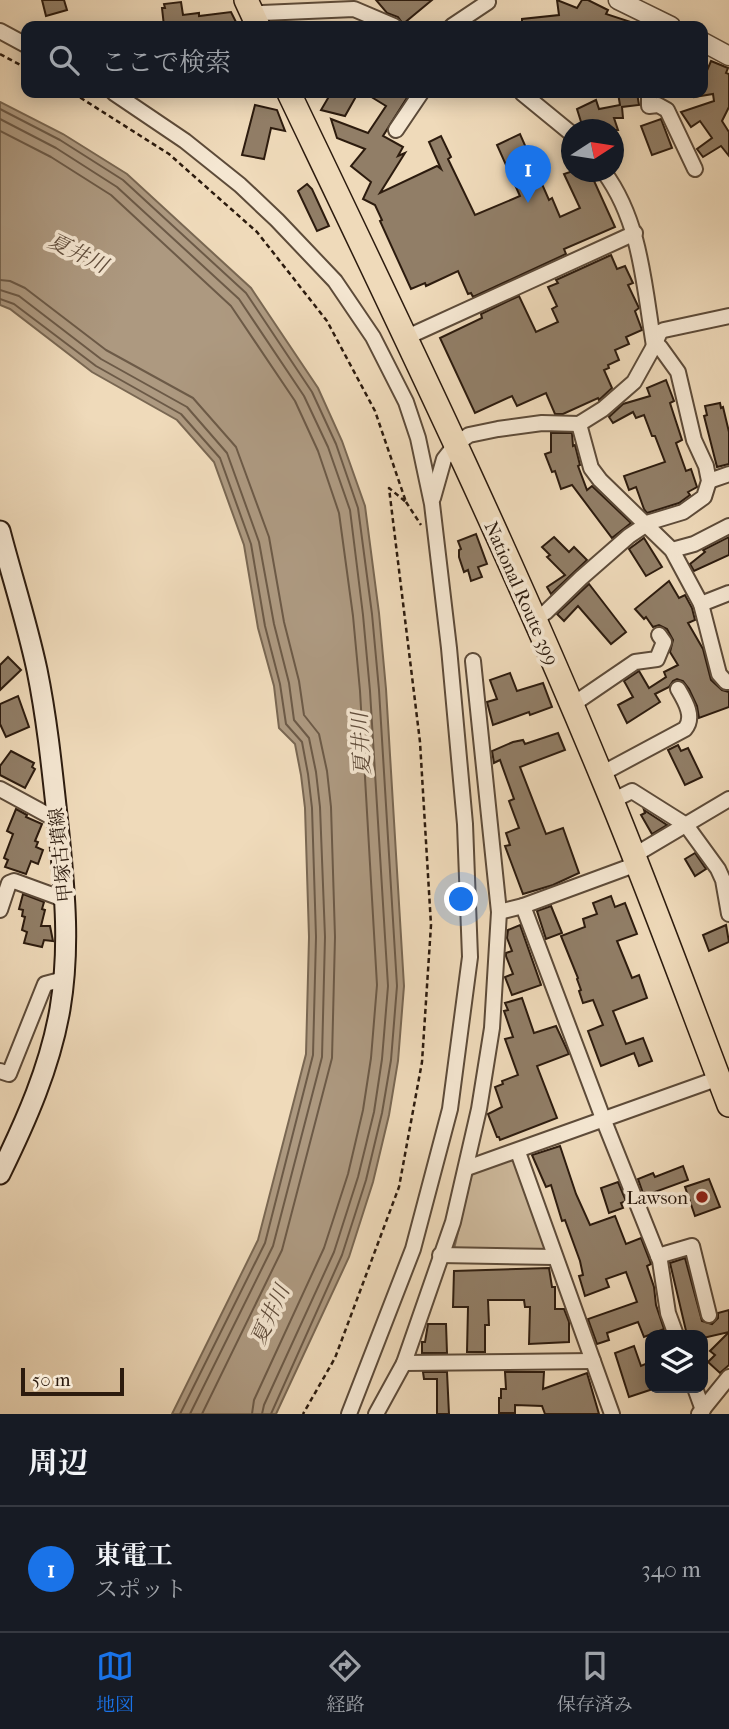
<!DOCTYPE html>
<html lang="ja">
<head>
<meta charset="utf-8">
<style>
  :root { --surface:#171b24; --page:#20242c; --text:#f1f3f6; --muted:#9ea1a6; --line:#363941; --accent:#1a73e8 }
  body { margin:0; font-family:"IM FELL French Canon","Noto Serif JP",serif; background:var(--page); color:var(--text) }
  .controls { position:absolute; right:21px; bottom:21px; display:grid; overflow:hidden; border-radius:14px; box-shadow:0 4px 18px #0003 }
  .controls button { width:63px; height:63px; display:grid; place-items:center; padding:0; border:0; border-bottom:2px solid var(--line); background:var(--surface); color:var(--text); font:35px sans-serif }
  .compass { position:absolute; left:561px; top:119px; width:63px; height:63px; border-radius:50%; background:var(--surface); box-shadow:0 4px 18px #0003; rotate:78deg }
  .scale { position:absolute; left:21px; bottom:18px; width:103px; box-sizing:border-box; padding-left:7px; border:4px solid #2c1b0e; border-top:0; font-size:19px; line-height:24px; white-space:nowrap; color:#2c1b0e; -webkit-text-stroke:5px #f5e7d2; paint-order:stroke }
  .you { position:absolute; left:462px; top:900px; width:24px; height:24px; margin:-18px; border:5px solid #fff; border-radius:50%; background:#1a73e8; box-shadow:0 0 0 10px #1a73e833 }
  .badge { display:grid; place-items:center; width:46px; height:46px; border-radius:50%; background:var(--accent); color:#fff; font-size:23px; font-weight:700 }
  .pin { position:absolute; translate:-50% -58px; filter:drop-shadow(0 2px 4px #0008) }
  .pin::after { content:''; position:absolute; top:37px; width:24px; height:21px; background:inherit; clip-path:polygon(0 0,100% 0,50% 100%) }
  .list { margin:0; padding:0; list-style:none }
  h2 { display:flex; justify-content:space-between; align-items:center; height:91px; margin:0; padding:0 28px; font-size:30px }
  h2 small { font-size:23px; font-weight:400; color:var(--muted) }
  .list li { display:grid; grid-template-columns:46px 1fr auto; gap:21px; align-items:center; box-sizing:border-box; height:126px; padding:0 28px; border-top:2px solid var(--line) }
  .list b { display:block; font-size:26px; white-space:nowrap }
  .list p { margin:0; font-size:23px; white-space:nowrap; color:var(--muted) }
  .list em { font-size:23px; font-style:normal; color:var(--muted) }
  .icon { flex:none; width:38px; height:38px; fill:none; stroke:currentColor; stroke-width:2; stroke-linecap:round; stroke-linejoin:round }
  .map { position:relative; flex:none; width:729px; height:1414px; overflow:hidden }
  .search { position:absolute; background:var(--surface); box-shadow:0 4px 18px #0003; left:21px; right:21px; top:21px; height:77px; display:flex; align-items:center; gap:18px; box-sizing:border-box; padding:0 24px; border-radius:14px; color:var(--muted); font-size:26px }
  .sheet { height:217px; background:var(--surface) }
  nav { display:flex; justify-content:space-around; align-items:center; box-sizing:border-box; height:98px; border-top:2px solid var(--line); background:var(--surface); font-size:19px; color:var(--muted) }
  nav a { display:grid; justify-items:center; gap:4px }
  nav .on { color:var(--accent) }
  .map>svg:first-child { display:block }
  .green { fill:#ceba9d; stroke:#7d6a56; stroke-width:2 }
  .water { fill:#ad9980; stroke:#796752; stroke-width:2 }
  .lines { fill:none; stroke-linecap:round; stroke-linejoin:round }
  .shore { stroke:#6c5a47; stroke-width:2 }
  .building { fill:#917e67; stroke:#2c1b0e; stroke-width:2 }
  .minor-casing { stroke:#5d4b39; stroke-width:18 }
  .tertiary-casing { stroke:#5d4b39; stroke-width:21 }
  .secondary-casing { stroke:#2c1b0e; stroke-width:23 }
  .trunk-casing { stroke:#2c1b0e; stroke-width:26 }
  .path { stroke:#2c1b0e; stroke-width:2.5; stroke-dasharray:5 3.5; stroke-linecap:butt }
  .minor { stroke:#f5e7d2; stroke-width:14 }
  .tertiary { stroke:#f5e7d2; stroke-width:18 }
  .secondary { stroke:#f5e7d2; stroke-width:19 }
  .trunk { stroke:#efdaba; stroke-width:23 }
  .poi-dot { fill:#8f2418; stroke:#f5e7d2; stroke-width:2.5 }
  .labels { text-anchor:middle; stroke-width:7; stroke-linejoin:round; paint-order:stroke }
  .street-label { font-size:19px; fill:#2c1b0e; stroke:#f5e7d2 }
  .poi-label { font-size:19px; fill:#2c1b0e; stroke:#f5e7d2; text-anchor:end }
  .water-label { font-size:21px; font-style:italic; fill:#604d3c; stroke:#f5e7d2 }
</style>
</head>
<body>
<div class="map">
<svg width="729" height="1414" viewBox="0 0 729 1414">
  <rect width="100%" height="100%" fill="#efdaba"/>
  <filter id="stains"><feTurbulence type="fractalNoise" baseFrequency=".00286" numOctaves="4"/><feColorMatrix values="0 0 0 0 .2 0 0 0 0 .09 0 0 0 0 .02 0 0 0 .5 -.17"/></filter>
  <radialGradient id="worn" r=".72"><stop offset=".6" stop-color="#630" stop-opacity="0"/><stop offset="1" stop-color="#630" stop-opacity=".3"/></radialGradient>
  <path class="green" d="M509 1160 514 1161 547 1252 454 1249 472 1173Z"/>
  <path class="water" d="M0 102 63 134 127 174 251 288 318 388 342 441 365 506 379 613 386 689 404 986 398 1061 389 1115 373 1182 349 1257 276 1414H172L258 1240 306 1054 309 937 305 808 301 775 295 744 279 728 274 686 258 628 244 545 214 462 177 420 92 372 10 309 0 305Z"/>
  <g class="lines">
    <g class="shore">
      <path d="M0 109 60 140 123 180 246 293 312 392 336 444 358 508 372 614 379 690 397 986 391 1060 382 1113 366 1180 342 1255 271 1414"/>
      <path d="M0 119 56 148 117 187 239 299 304 396 328 447 350 510 363 615 370 691 388 986 382 1059 374 1112 358 1177 334 1252 264 1405 262 1414"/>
      <path d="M0 131 51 157 111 195 231 306 295 401 318 451 339 513 353 616 360 691 377 985 371 1058 363 1110 348 1174 324 1248 254 1400 252 1414"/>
      <path d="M0 280 10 281 25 288 106 350 193 398 236 447 269 537 284 622 299 681 304 715 319 734 327 771 331 807 335 937 332 1058 282 1250 202 1414"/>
      <path d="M0 290 19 296 101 359 187 407 227 453 259 542 274 624 289 683 294 720 309 738 316 772 320 807 325 937 322 1057 273 1246 190 1414"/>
      <path d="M0 299 14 304 96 366 181 414 220 458 251 544 265 626 280 684 286 724 302 742 308 774 312 808 316 937 313 1055 265 1243 180 1414"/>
    </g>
  </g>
  <g class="building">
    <path d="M42 0H64L67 10 46 16Z"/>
    <path d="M376 0H432L403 24 398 17 387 13Z"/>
    <path d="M557 0 577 8 582 0H588L608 10 606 14 637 24 636 26H522V19L559 15Z"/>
    <path d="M181 2 183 15 199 13V16L231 12 238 26H164L162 8H165L164 4Z"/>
    <path d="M711 61 728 68 726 73 729 74V107L722 121 729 132V156L721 146 703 157 697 149 712 138 700 121 691 127 681 112 714 101 713 94 695 97 697 93H703V80Z"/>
    <path d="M331 93H358L345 116 321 110Z"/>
    <path d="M365 93H410L383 136 403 147 398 156 405 153 380 193 437 166 441 169 429 142 441 136 451 157 448 159 475 215 520 196 497 145 520 134 549 200 552 198 560 217 580 208 564 174 570 172H590L615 227 564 249 566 254 473 297 471 293 468 294 458 271 426 286 425 283 411 289 380 221 382 220 375 205 363 199 371 182 351 166 365 149 337 138 331 119 368 133 386 106Z"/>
    <path d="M618 93H637L639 105 622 107 623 118H614L618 130H596L593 121 582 125 577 109 596 100 599 109 620 105Z"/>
    <path d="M255 105 277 110 285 131 271 128 264 159 242 155Z"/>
    <path d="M661 119 672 148 652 155 641 126Z"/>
    <path d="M307 184 312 189 329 226 317 231 298 191Z"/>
    <path d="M611 255 617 269 625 266 633 283 628 285 639 308 635 311 642 330 626 337 629 344 615 350 619 360 608 365 609 368 604 370 612 388 599 400 598 398 563 414H555L546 393 517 406 512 396 475 413 440 338 482 318 481 314 519 296 536 332 558 322 552 309 557 306 548 287 558 283 556 280Z"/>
    <path d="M666 380 674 401 670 403 682 440 676 443 686 471 691 469 697 487 688 492 690 495 679 503 647 513 644 509 636 487 629 490 624 476 665 462 655 436H652L644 415 636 418 633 412 613 423 609 417 623 404 650 396 647 388Z"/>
    <path d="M720 403 721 408 723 407 729 432V464L717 467 704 416 707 415 705 406Z"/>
    <path d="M551 433H572L573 446 575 445 580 465 578 466 587 490 592 486 631 523 612 538 572 485 561 489 555 471 552 472 545 454 551 452Z"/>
    <path d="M476 534 487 564 478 567 482 577 471 581 468 570 464 572 459 557V550L461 549 458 541Z"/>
    <path d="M554 537 569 552 574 547 587 560 551 594 547 587 565 575 547 557 550 555 542 547Z"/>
    <path d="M729 537V555L694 571 690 564 705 552 703 550Z"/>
    <path d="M644 538 662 567 646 576 629 549Z"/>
    <path d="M669 581 679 598 685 595 692 608 695 620 688 623 703 649 711 680 722 690 729 692V707L699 718 697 706 689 689 683 681 677 679 673 681 669 687 655 694 660 702 627 723 618 705 633 697 624 681 639 671 649 688 666 677 664 672 678 665 670 652 673 640 667 629 659 625 653 627 646 617 644 619 635 609Z"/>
    <path d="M589 584 626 632 611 644 578 606 564 621 557 614Z"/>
    <path d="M8 657 21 670 0 690V665Z"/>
    <path d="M510 673 517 691 543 683 552 707 530 715 529 712 493 725 487 702 497 699 490 680Z"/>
    <path d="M18 696 29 727 6 737 0 724V704Z"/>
    <path d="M558 733 565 750 520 767 546 834 563 828 579 873 553 885 523 894 505 846 510 845 506 833 519 828 509 801 514 799 500 760 494 763 492 751 513 742 523 740 525 744Z"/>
    <path d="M678 745 681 751 688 748 702 777 685 785 668 750Z"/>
    <path d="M11 751 34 763 32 767 35 769 25 788 0 775V766Z"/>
    <path d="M16 809 27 815 26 817 42 824 35 841 38 842 36 847 43 850 38 864 31 861 26 874 5 867 8 860 4 858 13 834 7 831Z"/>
    <path d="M644 810 667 825 652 834 641 815 645 813Z"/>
    <path d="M695 853 706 869 695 876 685 859Z"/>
    <path d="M23 894 44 902 42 909 45 910 41 926H50L53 941 44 940 42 947 24 943 27 932 22 930 25 917 22 916 23 910 19 909Z"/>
    <path d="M611 896 615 907 625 903 637 934 617 941 632 978 639 975 647 998 613 1011 626 1044 643 1038 652 1061 639 1066 634 1053 601 1066 588 1031 603 1025 593 1000 583 1003 579 991 581 990 577 979 578 978 561 936 585 927 583 919 597 914 593 903Z"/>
    <path d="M551 906 562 933 546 939 537 911Z"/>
    <path d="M520 925 541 985 512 995 505 977 513 974 506 956V953L512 951 507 938 508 930Z"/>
    <path d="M726 925 729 942 709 951 703 935Z"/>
    <path d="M522 998 534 1033 556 1026 569 1054 537 1066 557 1118 500 1140 499 1137H497L488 1114 502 1107 495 1087 503 1084 502 1081 518 1075 505 1039 513 1037 504 1011 508 1010 505 1003Z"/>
    <path d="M560 1146 576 1194 590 1225 615 1216 626 1244 641 1238 651 1264 647 1266 654 1287 656 1305 664 1329 644 1337 638 1322 607 1333 609 1340 597 1344 588 1319 637 1302 626 1272 606 1279 609 1287 585 1296 579 1276 583 1275 580 1261 565 1220 562 1221 551 1185 546 1187 532 1155Z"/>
    <path d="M683 1166 688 1180 644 1196 638 1179 653 1173 655 1177Z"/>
    <path d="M709 1179 720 1207 695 1216 685 1187Z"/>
    <path d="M618 1182 626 1201 621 1203 623 1208 609 1213 601 1188Z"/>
    <path d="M685 1258 702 1321 712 1324 718 1318V1313L729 1310V1365L720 1373 708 1362 715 1355 710 1351 729 1332 703 1338V1335H687L670 1263Z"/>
    <path d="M549 1268 552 1287H555V1309H564L569 1322V1342L529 1344 530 1307H525L524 1300H488L489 1325H485V1352H467L468 1307H453L454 1271Z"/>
    <path d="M428 1324H446L447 1353H422V1342H425Z"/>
    <path d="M634 1346 641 1366 650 1362V1390L629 1397 615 1353Z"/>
    <path d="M423 1372H447L449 1414H437V1379H424Z"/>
    <path d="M505 1372H544L543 1389 587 1373 599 1414H545L542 1406 515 1405V1413H499V1398H501V1389H506Z"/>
  </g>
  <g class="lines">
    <g class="minor-casing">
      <g id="minor">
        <path d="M250 17 262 13 354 9 394 26"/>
        <path d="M452 26 488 2"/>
        <path d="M0 31 26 45"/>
        <path d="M114 93 185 141 240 185 277 220 335 281 373 337 406 402 418 438 432 504 449 648 465 824 470 957 450 1109 413 1249 349 1414"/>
        <path d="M522 93 572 134"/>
        <path d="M649 93V106L658 105 667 110 695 169"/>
        <path d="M396 130 421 93"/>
        <path d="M604 172C641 222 644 286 654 346"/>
        <path d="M405 338 635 233"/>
        <path d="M654 346 660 332 664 330 729 316"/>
        <path d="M579 424 591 468 600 480 672 550 701 604 719 674 726 682H729"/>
        <path d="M709 481 729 474"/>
        <path d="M433 498 444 459 455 445 469 435 498 429 542 423 579 424 603 409 634 382 654 346 660 347 678 372 694 440 706 466 709 481 704 497 683 512 650 522 629 536 581 578 546 612 534 620"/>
        <path d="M672 550 694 544 729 526"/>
        <path d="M701 604 729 593"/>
        <path d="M572 705 635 662 657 659 664 642 659 635"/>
        <path d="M601 774 685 729C695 717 685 701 678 689"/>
        <path d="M0 789 57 820"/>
        <path d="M612 801 632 791 686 825 718 869 723 880 729 914"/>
        <path d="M633 856 729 799"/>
        <path d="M523 906 604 1121 660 1261 668 1313 676 1335"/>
        <path d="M0 910 9 883 14 881 66 900"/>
        <path d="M499 912 523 906 637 864"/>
        <path d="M0 1071 9 1074 45 984 64 979"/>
        <path d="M518 1152 612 1414"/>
        <path d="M467 1168 719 1078"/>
        <path d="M440 1255 554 1257"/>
        <path d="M658 1256 692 1246 709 1315"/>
        <path d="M404 1363 593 1361"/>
        <path d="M695 1388 703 1410"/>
        <path d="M376 1414 404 1363 453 1222 479 1109 492 1028 499 912 473 661"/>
        <path d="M699 1414 729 1377"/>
      </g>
    </g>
    <g class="tertiary-casing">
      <g id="tertiary">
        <path d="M618 0 671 26"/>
        <path d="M703 42 729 56"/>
      </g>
    </g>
    <g class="secondary-casing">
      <path id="secondary" d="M0 531C12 577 27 623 37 670 48 724 53 779 59 834 65 893 70 950 60 1009 50 1067 26 1121 0 1174"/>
    </g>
    <g class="trunk-casing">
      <g id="trunk">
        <path d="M246 0 258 26"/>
        <path d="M289 93C398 321 509 550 605 784 649 890 688 998 729 1105"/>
      </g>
    </g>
    <g class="path">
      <path d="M0 54 26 68"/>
      <path d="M73 93 169 154 257 232 327 321 375 411 406 502 389 488 420 742 431 925 422 1062 399 1187 335 1358 303 1414"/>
      <path d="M406 502 421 525"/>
    </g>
    <use href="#minor" class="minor"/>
    <use href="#tertiary" class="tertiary"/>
    <use href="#secondary" class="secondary"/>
    <use href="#trunk" class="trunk"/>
  </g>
  <circle class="poi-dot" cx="702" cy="1197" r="7"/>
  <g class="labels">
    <g class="street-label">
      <text transform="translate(522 593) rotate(66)" y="7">National Route 399</text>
      <text transform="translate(60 855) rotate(-96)" y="7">甲塚古墳線</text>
    </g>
    <g class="poi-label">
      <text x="688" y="1204">Lawson</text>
    </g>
    <g class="water-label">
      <text transform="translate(78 253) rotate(26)" y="7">夏井川</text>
      <text transform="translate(361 744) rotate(-93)" y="7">夏井川</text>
      <text transform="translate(270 1315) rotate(-65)" y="7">夏井川</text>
    </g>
  </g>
  <rect width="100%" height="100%" filter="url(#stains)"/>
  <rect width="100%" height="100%" fill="url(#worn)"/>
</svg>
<div class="controls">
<button><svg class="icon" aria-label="layers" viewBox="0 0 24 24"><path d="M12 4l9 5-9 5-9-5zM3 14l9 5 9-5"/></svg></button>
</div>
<svg class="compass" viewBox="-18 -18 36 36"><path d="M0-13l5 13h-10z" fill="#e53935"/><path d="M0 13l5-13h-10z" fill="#9ea1a6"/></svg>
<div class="scale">50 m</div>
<div class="you"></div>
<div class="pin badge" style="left:528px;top:203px">1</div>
<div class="search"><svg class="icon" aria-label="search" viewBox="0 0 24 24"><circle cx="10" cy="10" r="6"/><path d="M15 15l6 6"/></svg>ここで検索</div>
</div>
<section class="sheet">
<h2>周辺<small></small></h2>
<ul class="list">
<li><span class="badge">1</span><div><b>東電工</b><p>スポット</p></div><em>340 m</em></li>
</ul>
</section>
<nav>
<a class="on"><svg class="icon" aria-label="map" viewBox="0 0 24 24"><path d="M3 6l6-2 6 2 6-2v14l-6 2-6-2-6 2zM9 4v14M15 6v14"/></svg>地図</a>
<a><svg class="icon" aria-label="directions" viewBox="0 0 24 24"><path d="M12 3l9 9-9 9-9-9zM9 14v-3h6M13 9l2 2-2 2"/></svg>経路</a>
<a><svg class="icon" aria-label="saved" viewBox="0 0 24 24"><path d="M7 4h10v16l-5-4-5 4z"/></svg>保存済み</a>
</nav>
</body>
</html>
